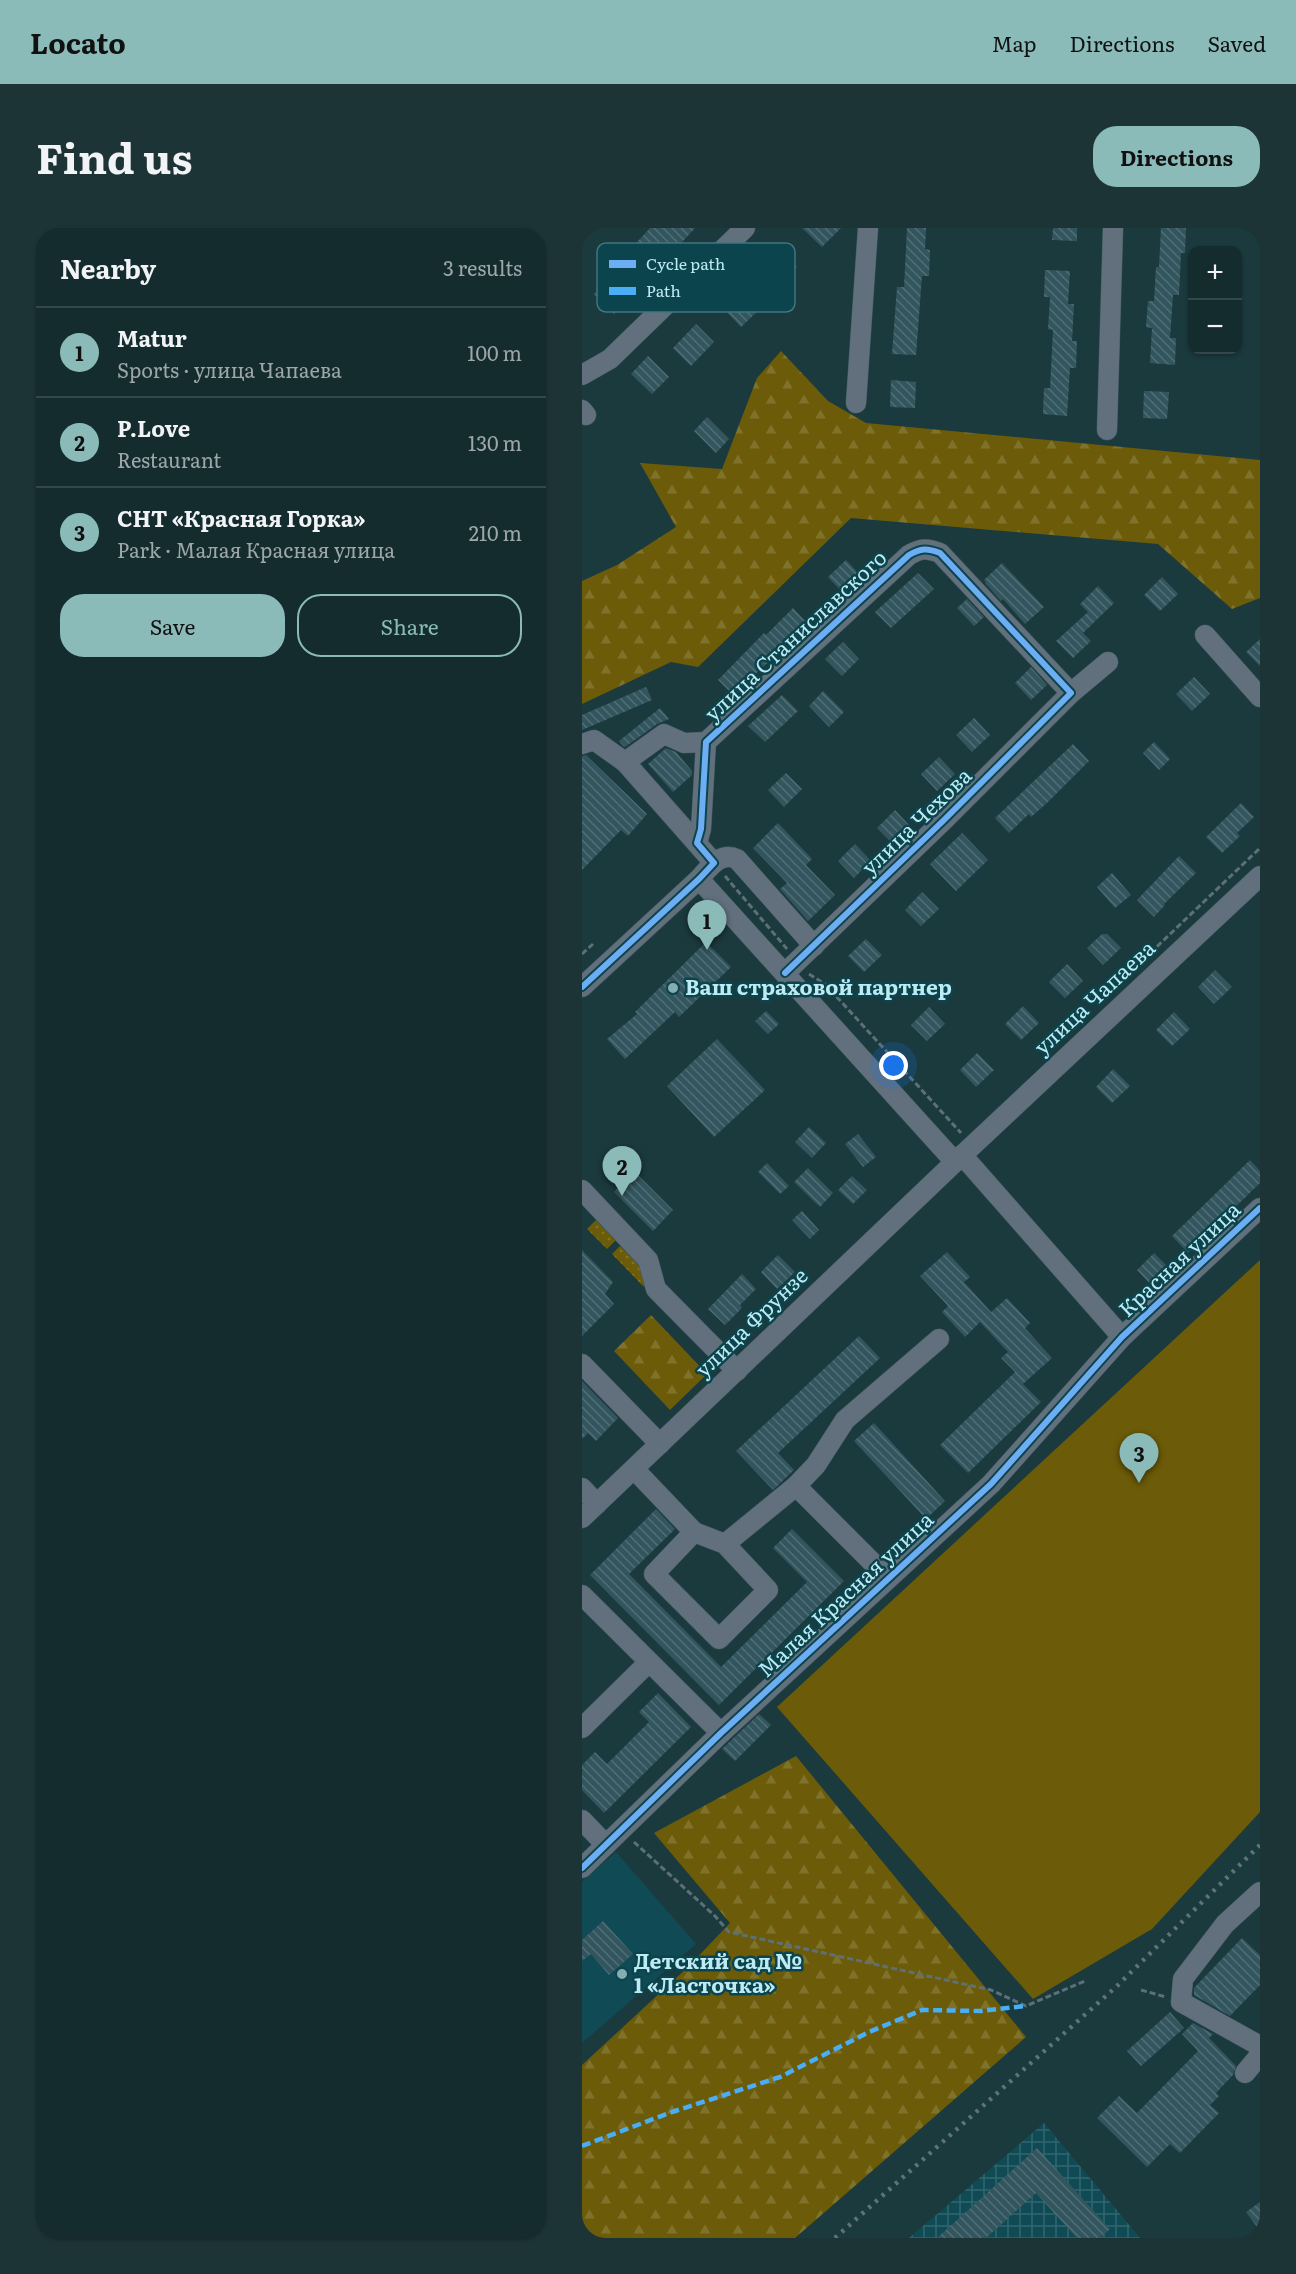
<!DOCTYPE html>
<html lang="en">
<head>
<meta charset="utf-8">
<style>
  :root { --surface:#142c2e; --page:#1d3436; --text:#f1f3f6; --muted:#9da7aa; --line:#33484a; --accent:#8bbbb9 }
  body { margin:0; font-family:Literata,serif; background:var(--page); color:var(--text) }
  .controls { position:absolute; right:18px; top:18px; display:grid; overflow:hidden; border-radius:12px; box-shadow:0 2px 4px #0004 }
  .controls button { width:54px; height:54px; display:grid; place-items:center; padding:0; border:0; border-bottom:2px solid var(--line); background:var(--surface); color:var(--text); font:30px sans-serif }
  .you { position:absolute; left:312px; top:838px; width:21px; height:21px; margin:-15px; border:4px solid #fff; border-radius:50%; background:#1a73e8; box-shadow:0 0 0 9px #1a73e833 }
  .badge { display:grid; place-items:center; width:39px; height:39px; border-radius:50%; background:var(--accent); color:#111; font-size:20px; font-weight:700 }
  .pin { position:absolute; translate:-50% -50px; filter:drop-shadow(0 2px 3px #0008) }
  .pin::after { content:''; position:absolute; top:32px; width:21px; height:18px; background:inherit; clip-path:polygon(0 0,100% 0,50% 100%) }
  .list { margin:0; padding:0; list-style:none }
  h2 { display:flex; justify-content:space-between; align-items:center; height:78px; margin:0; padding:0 24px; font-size:26px }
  h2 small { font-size:20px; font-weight:400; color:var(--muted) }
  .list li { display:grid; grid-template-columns:39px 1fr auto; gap:18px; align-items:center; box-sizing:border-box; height:90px; padding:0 24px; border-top:2px solid var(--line) }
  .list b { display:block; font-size:22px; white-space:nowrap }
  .list p { margin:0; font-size:20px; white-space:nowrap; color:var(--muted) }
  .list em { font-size:20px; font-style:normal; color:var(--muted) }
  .actions { display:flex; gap:12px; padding:18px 24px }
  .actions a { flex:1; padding:14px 0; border:2px solid var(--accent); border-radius:24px; text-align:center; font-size:21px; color:var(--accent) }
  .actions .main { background:var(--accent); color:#111 }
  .map { position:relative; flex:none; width:678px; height:2010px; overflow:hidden; border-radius:24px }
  header { display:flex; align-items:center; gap:36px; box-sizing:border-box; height:84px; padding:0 30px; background:var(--accent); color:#111 }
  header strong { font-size:28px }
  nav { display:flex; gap:33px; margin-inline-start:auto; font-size:21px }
  .intro { display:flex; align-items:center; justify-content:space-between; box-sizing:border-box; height:144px; padding:0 36px }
  h1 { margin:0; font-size:42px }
  .button { padding:15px 27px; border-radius:24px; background:var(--accent); color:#111; font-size:21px; font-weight:700 }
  main { display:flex; gap:36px; padding:0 36px }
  aside { flex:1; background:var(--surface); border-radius:24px; box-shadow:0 2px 4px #0004 }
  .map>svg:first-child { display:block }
  .built { fill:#104b55 }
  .industrial { fill:url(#industrial-grid) }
  .grass { fill:url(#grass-dots) }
  .forest { fill:url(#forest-firs) }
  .green { fill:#6c5b08 }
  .building { fill:url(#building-back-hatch) }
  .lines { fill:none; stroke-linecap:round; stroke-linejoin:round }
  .minor-casing { stroke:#3b575c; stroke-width:21 }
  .path { stroke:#5d7078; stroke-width:3; stroke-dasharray:6 3; stroke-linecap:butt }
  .minor { stroke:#61707c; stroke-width:20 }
  .rail { stroke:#5f747a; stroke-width:4.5; stroke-dasharray:3 6; stroke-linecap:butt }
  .quiet { stroke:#49aef6; stroke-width:4.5; stroke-dasharray:9 4.5; stroke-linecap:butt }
  .cycleway-casing { stroke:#0c444d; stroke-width:10 }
  .cycleway { stroke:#6dadf4; stroke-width:6 }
  .poi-dot { fill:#85adb4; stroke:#0c444d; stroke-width:2 }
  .labels { text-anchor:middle; stroke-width:5; stroke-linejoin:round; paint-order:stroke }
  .street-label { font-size:21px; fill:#beebf3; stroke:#0c444d }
  .poi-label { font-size:21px; font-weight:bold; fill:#beebf3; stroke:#0c444d; text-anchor:start }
  .key { fill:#0c444d; stroke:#41767f; stroke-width:1.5 }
  .key-label { font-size:16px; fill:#beebf3 }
</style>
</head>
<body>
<header>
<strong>Locato</strong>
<nav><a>Map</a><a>Directions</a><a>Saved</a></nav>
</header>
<div class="intro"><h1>Find us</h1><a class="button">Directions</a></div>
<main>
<aside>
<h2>Nearby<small>3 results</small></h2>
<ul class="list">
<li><span class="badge">1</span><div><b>Matur</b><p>Sports · улица Чапаева</p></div><em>100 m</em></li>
<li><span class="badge">2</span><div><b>P.Love</b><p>Restaurant</p></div><em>130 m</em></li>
<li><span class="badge">3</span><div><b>СНТ «Красная Горка»</b><p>Park · Малая Красная улица</p></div><em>210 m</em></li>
</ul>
<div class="actions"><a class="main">Save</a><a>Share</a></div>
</aside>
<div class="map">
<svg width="678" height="2010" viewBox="0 0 678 2010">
  <defs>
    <pattern id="industrial-grid" width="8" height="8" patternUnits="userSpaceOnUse" patternTransform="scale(1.5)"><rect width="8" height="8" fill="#104b55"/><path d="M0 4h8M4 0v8" fill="none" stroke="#31656e"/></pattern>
    <pattern id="grass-dots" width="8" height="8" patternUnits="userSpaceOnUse" patternTransform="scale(1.5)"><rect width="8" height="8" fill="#6c5b08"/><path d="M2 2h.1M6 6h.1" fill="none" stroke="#7f732c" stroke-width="1.8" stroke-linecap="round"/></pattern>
    <pattern id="forest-firs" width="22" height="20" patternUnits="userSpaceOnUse" patternTransform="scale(1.5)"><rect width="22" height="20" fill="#6c5b08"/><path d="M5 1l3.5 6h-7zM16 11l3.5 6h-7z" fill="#7f732c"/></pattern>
    <pattern id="building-back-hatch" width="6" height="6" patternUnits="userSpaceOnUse" patternTransform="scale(1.5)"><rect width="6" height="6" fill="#33565e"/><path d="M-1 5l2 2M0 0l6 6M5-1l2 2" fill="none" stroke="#4f6e76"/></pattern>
  </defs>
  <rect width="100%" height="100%" fill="#1b3a3e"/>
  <path class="built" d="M34 1624 114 1716 0 1815V1654Z"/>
  <path class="industrial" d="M462 1895 558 2010H327Z"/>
  <g class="grass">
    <path d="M14 992 34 1012 25 1021 5 1001Z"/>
    <path d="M38 1018 61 1039 62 1059 30 1026Z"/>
  </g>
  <g class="forest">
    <path d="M199 123 246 173 284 195 678 232V370L650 381 576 316 269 290 116 439 89 434 0 476V353L35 337 94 299 58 235 140 241 175 150Z"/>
    <path d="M69 1087 125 1146 88 1182 32 1123Z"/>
    <path d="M214 1528 444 1809 213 2010H0V1837L106 1739 148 1695 72 1605Z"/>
  </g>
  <path class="green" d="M678 1032V1584L570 1701 451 1771 195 1479Z"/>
  <g class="building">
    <path d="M68 0H113L69 48 45 25Z"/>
    <path d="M220 0H259L240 19Z"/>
    <path d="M325 0H344L343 21 348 22 347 48H340L334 127 310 126 315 59H322Z"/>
    <path d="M471 0H495V13L470 12Z"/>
    <path d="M579 0H604L603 25H599L597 67H591L588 110H594L593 137 568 135 570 100 564 99 566 73H572L574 39H577Z"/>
    <path d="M194 17 215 39 177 77 179 80 159 99 140 79 173 48 168 42Z"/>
    <path d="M463 42 488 43 486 76H492L490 113H495L494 140H488L485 188 461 186 462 160H468L471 102 466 101 468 69H462Z"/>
    <path d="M33 45 53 65 32 86 12 66Z"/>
    <path d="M114 96 132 114 109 138 91 120Z"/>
    <path d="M66 128 87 149 70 166 49 146Z"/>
    <path d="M309 152 334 154 333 180 308 179Z"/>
    <path d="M562 163 587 164 585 191 561 190Z"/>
    <path d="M125 189 147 211 134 225 112 203Z"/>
    <path d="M264 332 280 349 262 366 246 349Z"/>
    <path d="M420 335 462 379 443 396 421 371 419 373 403 355 404 354 402 352Z"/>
    <path d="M336 345 352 361 309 400 293 384Z"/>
    <path d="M580 349 596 366 578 383 562 367Z"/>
    <path d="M516 358 532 375 501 405 509 413 491 430 474 413 506 384 498 376Z"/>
    <path d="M385 371 402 389 392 398 375 380Z"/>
    <path d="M211 380 227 397 169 450 152 468 136 452 182 405 184 407Z"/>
    <path d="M678 411V438L664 424Z"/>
    <path d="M261 414 277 431 260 448 243 431Z"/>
    <path d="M449 439 465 457 449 472 433 455Z"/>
    <path d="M612 449 628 466 610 483 594 466Z"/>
    <path d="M64 459 70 472 0 502V487Z"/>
    <path d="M241 463 262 484 247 499 227 478Z"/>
    <path d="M200 467 216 483 183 514 166 498Z"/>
    <path d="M78 480 87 491 75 496 43 519 41 518 37 513Z"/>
    <path d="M392 490 408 507 390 524 374 507Z"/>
    <path d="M572 514 588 531 577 542 561 525Z"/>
    <path d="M491 516 507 533 465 575 449 589 447 586 427 605 413 590Z"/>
    <path d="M84 520 94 524 110 543V547L91 564 66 536Z"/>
    <path d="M4 527 65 586 46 608 39 602 0 642V528Z"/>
    <path d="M357 529 373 546 355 563 339 546Z"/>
    <path d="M204 545 220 561 202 579 186 562Z"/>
    <path d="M659 575 672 589 655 605 658 608 640 625 624 609Z"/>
    <path d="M313 582 329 599 311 616 295 600Z"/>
    <path d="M196 595 230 631 224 637 253 667 226 693 198 661 205 655 171 620Z"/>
    <path d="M380 605 406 632 374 663 348 636Z"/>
    <path d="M273 616 289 633 272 650 256 633Z"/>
    <path d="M597 628 614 645 582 676 583 677 572 689 555 672Z"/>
    <path d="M530 645 549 667 533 680 515 659Z"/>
    <path d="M340 664 357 681 339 698 323 682Z"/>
    <path d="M520 706H525L539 720 521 737 505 720Z"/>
    <path d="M284 711 300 727 282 744 266 728Z"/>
    <path d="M124 714 149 739 97 789 93 784 43 831 25 811 55 786 53 784Z"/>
    <path d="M485 736 501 753 483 770 467 754Z"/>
    <path d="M633 742 650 759 632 776 616 759Z"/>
    <path d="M441 778 457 795 439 812 423 796Z"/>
    <path d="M347 779 363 796 345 813 329 797Z"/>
    <path d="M184 783 197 796 186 806 173 793Z"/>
    <path d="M592 784 608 801 590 818 574 802Z"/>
    <path d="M135 811 183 862 132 909 85 858Z"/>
    <path d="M395 825 412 842 394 859 378 842Z"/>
    <path d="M531 841 548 858 530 875 514 859Z"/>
    <path d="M227 899 244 915 230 930 213 914Z"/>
    <path d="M276 906 294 929 281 939 263 916Z"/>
    <path d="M668 932 678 943V955L606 1025 590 1008Z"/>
    <path d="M185 935 207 958 198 966 176 944Z"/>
    <path d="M226 940 251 965 238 979 212 954Z"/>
    <path d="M52 943 91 982 71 1003 32 964Z"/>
    <path d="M270 948 285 962 271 976 256 962Z"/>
    <path d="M220 983 237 1002 228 1011 210 992Z"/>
    <path d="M0 1022 31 1054 23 1066 32 1076 0 1108Z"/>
    <path d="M365 1024 388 1049 382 1054 409 1084 425 1070 448 1095 443 1100 470 1130 441 1156 459 1174 386 1245 358 1217 433 1144 419 1130 426 1124 398 1094 383 1109 360 1084 366 1078 338 1048Z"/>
    <path d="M572 1025 589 1042 571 1059 555 1042Z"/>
    <path d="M196 1027 213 1044 195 1061 179 1044Z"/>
    <path d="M160 1046 174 1061 158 1077 160 1080 143 1097 126 1081Z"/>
    <path d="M277 1108 298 1130 196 1225 212 1242 191 1262 154 1223Z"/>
    <path d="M0 1153 36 1190 14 1213 6 1205 0 1211Z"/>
    <path d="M292 1195 363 1273 344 1291 272 1213Z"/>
    <path d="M74 1281 93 1301 47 1346 139 1439 225 1354 191 1320 210 1301 262 1353 137 1477 8 1347Z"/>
    <path d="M76 1465 109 1499 22 1585 0 1562V1537L13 1524 25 1536 67 1494 57 1484Z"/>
    <path d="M177 1486 189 1497 153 1533 140 1521Z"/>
    <path d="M21 1693 51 1726 27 1747 9 1726 0 1733V1712Z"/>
    <path d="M660 1710 678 1727V1757L648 1788 612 1767V1760Z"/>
    <path d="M588 1784 602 1800 559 1838 545 1823Z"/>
    <path d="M611 1795 631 1806 627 1810 654 1838 651 1847 634 1865 637 1868 628 1877 637 1885 598 1925 588 1916 565 1939 515 1890 537 1868 555 1885 616 1823 600 1806Z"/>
    <path d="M455 1920 528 2001 518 2010H495L454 1965 404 2010H355Z"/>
    <path d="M678 1974V2003L664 1984Z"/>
  </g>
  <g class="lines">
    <g class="minor-casing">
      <g id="minor">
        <path d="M0 147 28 131 163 0"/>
        <path d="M274 175 286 0"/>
        <path d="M0 182 4 187"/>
        <path d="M525 202 531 0"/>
        <path d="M623 407 678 469"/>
        <path d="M124 514 327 327C339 320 345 320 358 325L489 465"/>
        <path d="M0 516 12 512 43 534 82 506 102 515 124 514"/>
        <path d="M43 534 132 635"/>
        <path d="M115 615 119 601 124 514"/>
        <path d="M117 651 373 934"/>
        <path d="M203 745 362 592 489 465 526 434"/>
        <path d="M0 759 117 651C127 640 138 623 155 631L232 718"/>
        <path d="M380 927 540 1109"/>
        <path d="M0 962 66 1032 74 1061 155 1143"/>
        <path d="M0 1136 78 1216"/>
        <path d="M52 1241 112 1304"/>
        <path d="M214 1258 234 1237 263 1192 357 1111"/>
        <path d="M0 1260 15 1276"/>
        <path d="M0 1290 373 934 678 648"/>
        <path d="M143 1316 112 1304 72 1346 137 1411 186 1362 143 1316 214 1258 306 1350"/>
        <path d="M0 1367 139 1505"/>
        <path d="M0 1500 67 1434"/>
        <path d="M0 1592 24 1617"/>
        <path d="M0 1640 139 1505 409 1256 540 1109 678 980"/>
        <path d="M678 1664 643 1696 601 1751 599 1774 678 1818"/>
        <path d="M663 1845 678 1827"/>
      </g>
    </g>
    <g class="path">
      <path d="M143 648 205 721"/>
      <path d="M0 726 11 716"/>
      <path d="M562 731 678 620"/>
      <path d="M227 746 243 756 379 905"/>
      <path d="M52 1614 133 1688 147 1704 409 1762 444 1778 503 1753"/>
      <path d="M559 1762 584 1769"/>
    </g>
    <use href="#minor" class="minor"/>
    <path class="rail" d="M253 2010 534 1759 678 1617"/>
    <path class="quiet" d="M0 1918 90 1884 198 1849 287 1804 340 1782 399 1783 444 1778"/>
    <g class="cycleway-casing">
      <g id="cycleway">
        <path d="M0 759 117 651 132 635 115 615 119 601 124 514 327 327C339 320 345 320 358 325L489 465 362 592 203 745"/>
        <path d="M0 1640 139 1505 409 1256 540 1109 678 980"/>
      </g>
    </g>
    <use href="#cycleway" class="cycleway"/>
  </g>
  <g class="poi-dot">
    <circle cx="91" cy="760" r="6"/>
    <circle cx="40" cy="1746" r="6"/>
  </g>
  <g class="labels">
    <g class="street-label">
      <text transform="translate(214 408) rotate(-43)" y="7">улица Станиславского</text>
      <text transform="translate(335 594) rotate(-44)" y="7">улица Чехова</text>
      <text transform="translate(513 770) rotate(-43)" y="7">улица Чапаева</text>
      <text transform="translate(598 1032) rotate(-43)" y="7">Красная улица</text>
      <text transform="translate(170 1095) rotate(-44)" y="7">улица Фрунзе</text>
      <text transform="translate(264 1367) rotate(-43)" y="7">Малая Красная улица</text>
    </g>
    <g class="poi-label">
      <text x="103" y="767">Ваш страховой партнер</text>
      <text x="52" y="1741">Детский сад №<tspan x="52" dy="24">1 «Ласточка»</tspan></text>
    </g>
  </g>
  <rect x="15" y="15" width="198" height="69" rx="9" class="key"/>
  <rect x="27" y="32" width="27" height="8" fill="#6dadf4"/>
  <rect x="27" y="59" width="27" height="8" fill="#49aef6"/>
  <g class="key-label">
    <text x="64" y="42">Cycle path</text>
    <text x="64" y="69">Path</text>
  </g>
</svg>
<div class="controls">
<button>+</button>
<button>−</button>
</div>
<div class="you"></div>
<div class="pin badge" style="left:125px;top:722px">1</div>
<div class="pin badge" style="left:40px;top:968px">2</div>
<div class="pin badge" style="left:557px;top:1255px">3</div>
</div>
</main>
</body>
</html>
